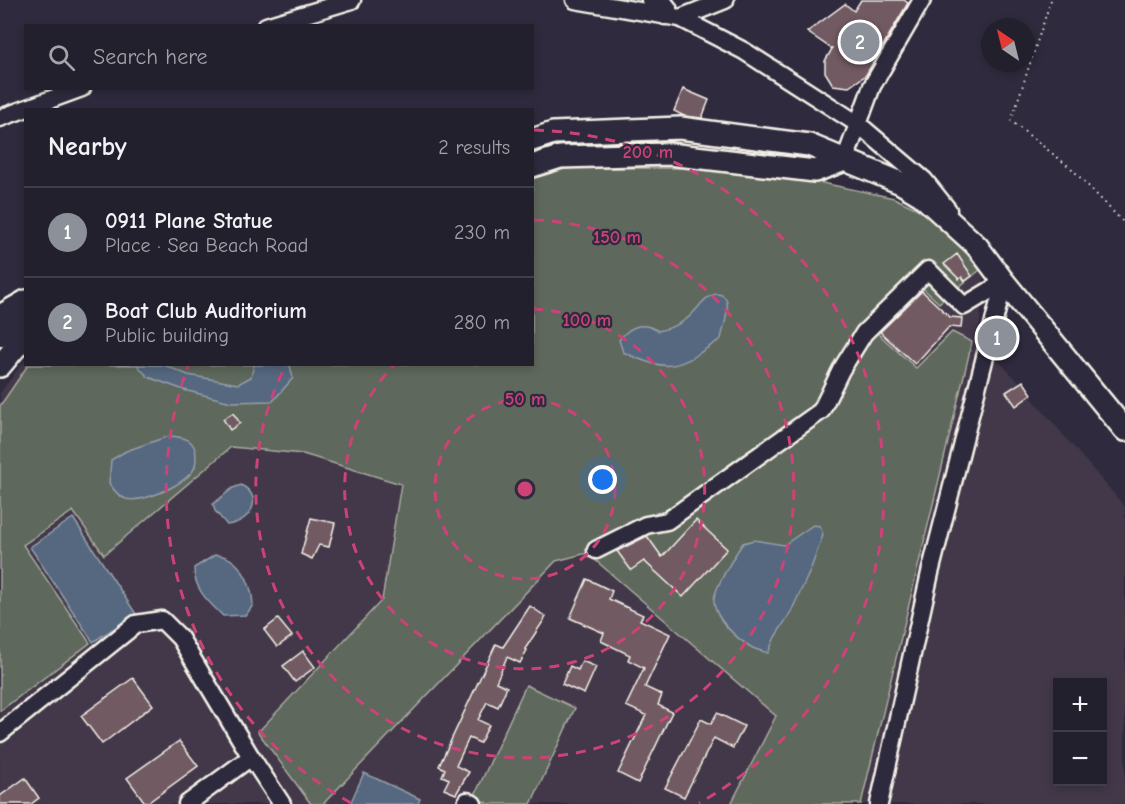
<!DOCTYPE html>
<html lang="en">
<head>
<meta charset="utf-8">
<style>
  :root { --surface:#23202e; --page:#2b2836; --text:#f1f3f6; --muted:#a3a3aa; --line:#403e4a; --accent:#8c9099 }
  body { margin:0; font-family:"Comic Neue",sans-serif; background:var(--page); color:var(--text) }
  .controls { position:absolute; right:18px; bottom:18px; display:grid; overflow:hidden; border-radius:0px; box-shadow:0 3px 9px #0003 }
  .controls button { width:54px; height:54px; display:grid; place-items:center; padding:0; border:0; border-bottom:2px solid var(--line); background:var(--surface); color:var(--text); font:30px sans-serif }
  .compass { position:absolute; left:981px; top:18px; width:54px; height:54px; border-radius:50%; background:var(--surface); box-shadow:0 3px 9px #0003; rotate:325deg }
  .you { position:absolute; left:603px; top:480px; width:21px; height:21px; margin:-15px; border:4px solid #fff; border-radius:50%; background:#1a73e8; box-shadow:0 0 0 9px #1a73e833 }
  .badge { display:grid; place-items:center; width:39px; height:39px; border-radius:50%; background:var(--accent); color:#fff; font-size:20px; font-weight:700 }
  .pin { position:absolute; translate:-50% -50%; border:3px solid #fff; box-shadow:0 2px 6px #0006 }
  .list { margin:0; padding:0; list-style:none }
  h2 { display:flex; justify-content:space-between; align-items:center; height:78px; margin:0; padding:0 24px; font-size:26px }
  h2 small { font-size:20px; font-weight:400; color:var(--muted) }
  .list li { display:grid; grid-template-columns:39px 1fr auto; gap:18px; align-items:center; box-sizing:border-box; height:90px; padding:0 24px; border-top:2px solid var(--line) }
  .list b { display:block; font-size:22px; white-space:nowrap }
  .list p { margin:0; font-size:20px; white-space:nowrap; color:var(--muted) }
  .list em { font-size:20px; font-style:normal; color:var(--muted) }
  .icon { flex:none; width:33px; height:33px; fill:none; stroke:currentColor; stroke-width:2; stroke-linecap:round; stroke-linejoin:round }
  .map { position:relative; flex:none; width:1125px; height:804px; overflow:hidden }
  .search { position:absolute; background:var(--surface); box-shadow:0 3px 9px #0003; left:24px; top:24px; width:510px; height:66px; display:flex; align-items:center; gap:15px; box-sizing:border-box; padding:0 21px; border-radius:0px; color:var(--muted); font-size:22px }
  .panel { position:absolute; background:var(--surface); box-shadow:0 3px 9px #0003; left:24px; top:108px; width:510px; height:258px; border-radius:0px }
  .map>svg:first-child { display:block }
  .built { fill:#433848; fill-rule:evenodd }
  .green { fill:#5e675b; stroke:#a9aca2; stroke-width:1.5 }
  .water { fill:#556880; stroke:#959faa; stroke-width:1.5 }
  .building { fill:#725a63; stroke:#f4f1e8; stroke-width:1.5 }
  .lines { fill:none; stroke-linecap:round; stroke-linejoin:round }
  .minor-casing { stroke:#f4f1e8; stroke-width:21 }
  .major-casing { stroke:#f4f1e8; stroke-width:26 }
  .path { stroke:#f4f1e8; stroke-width:2; stroke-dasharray:1.5 4.5; stroke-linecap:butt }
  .minor { stroke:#2f2a3d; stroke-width:16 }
  .major { stroke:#2f2a3d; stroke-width:21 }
  .ring { fill:none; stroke:#cc4377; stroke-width:3; stroke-dasharray:10 8 }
  .centre { fill:#cc4377; stroke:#2f2a3d; stroke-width:3 }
  .ring-label { font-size:18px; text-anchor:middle; font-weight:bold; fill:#cc4377; stroke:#2f2a3d; stroke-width:4.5; stroke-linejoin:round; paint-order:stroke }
</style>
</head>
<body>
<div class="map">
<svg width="1125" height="804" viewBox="0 0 1125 804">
  <rect width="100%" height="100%" fill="#2f2a3d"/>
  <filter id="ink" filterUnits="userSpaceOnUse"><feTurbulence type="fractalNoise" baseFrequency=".0167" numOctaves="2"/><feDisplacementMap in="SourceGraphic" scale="12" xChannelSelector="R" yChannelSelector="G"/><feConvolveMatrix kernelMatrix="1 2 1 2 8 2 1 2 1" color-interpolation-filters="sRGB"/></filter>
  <g filter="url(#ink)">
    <path class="built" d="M571 159 765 171 818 181 894 198 924 212 949 232 980 270 983 277 979 341 1020 383 1023 381 1032 394 1030 396 1125 507V804H0V393L25 360 26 364H532L533 170ZM1058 682H1102V782H1058Z"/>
    <g class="green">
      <path d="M569 168H687L765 171 894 198 924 212 949 232 980 270 939 303 918 284 874 330 916 368 952 332 972 342 861 804H731L776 716 587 553 556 561 323 804H311L258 732 382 600 401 484 303 454 231 447 104 555 73 511 23 545 90 643 0 711V406L28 365 532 364 533 178Z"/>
      <path d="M526 685 575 708 531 804H489L474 797Z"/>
    </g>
    <g class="water">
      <path d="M716 294C737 294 723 326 721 339 679 367 672 375 623 352L619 340C630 326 642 321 658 331 670 329 685 322 693 313 702 304 704 297 716 294Z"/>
      <path d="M137 365H164L188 375 238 384 251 377 254 365H290L293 378 273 401 231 402 184 390 148 377Z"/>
      <path d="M169 436C184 437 195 439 196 455 196 460 196 465 194 469 184 485 144 503 126 499 119 497 113 489 109 483L111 460 126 451Z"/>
      <path d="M241 485C266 498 249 523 227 525L215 511 213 504 233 488Z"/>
      <path d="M73 518 136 614 93 642 30 547Z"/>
      <path d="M813 525 820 526 823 535 810 571 791 612 775 637 768 653C763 651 756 650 751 647 737 639 714 618 714 601 713 590 736 553 743 543L754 540 784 545Z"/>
      <path d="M215 555C239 555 252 583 253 605L246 615 223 616C209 602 194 590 194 568Z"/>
      <path d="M364 773 420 799 418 804H350Z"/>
    </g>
    <g class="building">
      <path d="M861 0H904L908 3 866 75 849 87 833 85 825 72V61L832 49 807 32 845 4 854 11Z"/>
      <path d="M683 89 709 100 702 118 684 116 674 111Z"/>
      <path d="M957 254 972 276 965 281 962 277 959 279 944 264Z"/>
      <path d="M922 291 950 317 962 318 961 328 949 327 915 364 880 332Z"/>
      <path d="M1023 381 1032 394 1016 406 1006 392Z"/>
      <path d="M233 413 240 423 230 430 223 419Z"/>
      <path d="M311 518 335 523 329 547 319 545 312 559 301 554Z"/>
      <path d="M696 520 727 549 683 597 644 561 631 570 617 551 647 536 662 557Z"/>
      <path d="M587 579 612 591 609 599 643 615 640 620 670 634 645 687 662 695 658 705 672 712 638 783 618 773 646 715 626 706 644 668 628 660 630 655 601 641 604 633 570 618Z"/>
      <path d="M530 606 546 617 525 649 527 650 520 663 507 657 496 682 507 687 498 707 487 702 478 720 489 725 480 743 469 738 456 766 469 772 456 794 444 789 449 779 442 776 445 769 439 766 496 644 503 647Z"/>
      <path d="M278 619 292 636 277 647 264 630Z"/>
      <path d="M303 651 315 667 295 682 283 666Z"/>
      <path d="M582 661 596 667 584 694 562 684 570 666 578 670Z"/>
      <path d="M133 678 153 705 102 744 81 716Z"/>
      <path d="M717 713 744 726 733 748 714 738 684 797 665 788 701 719 711 724Z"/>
      <path d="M179 741 198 766 146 804 127 778Z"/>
      <path d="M25 778 39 798 31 804H0V796Z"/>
    </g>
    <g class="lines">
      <g class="minor-casing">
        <g id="minor">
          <path d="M575 0 680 18 744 51 858 124 924 180 948 210"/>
          <path d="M650 0 665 4 668 8 665 16"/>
          <path d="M680 18 725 0"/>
          <path d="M266 26 352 0"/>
          <path d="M0 118 82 88"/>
          <path d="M845 160 872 86 922 0"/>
          <path d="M596 550 646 525 667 521 821 411 841 370 864 333 928 270 964 306 1004 282"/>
          <path d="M0 733 136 624 162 620 180 638 251 757 282 804"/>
          <path d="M187 804 251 757"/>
          <path d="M466 804 467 801 473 804"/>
          <path d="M879 804 930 573 1004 282"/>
        </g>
      </g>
      <g class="major-casing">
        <g id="major">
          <path d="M532 140 553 133 680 128 809 145 901 183 921 195 977 246 1004 282 1125 430"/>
          <path d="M532 166 560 157 669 154 815 171 845 160"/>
          <path d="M0 316 26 301"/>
          <path d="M0 335 26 317"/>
          <path d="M0 366 26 335"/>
        </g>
      </g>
      <path class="path" d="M1051 0 1011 121 1072 169 1125 224"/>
      <use href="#minor" class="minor"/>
      <use href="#major" class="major"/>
    </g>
  </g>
  <g class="ring">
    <circle cx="525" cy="489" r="90"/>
    <path d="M533 309A180 180 0 1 1 394 365"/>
    <path d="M534 220A269 269 0 1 1 286 365"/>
    <path d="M351 803A359 359 0 0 1 188 366M534 130A359 359 0 0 1 699 803"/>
  </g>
  <circle cx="525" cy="489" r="9" class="centre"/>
  <g class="ring-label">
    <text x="648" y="158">200 m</text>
    <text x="617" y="243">150 m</text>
    <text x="587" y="326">100 m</text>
    <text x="525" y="405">50 m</text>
  </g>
</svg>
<div class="controls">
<button>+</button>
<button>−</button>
</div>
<svg class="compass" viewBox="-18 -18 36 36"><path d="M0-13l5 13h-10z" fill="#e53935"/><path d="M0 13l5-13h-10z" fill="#a3a3aa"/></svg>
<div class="you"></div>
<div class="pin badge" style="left:997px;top:338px">1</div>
<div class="pin badge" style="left:860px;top:42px">2</div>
<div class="search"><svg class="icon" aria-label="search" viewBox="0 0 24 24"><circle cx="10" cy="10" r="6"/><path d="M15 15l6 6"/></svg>Search here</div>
<section class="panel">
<h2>Nearby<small>2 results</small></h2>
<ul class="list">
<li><span class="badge">1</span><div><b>0911 Plane Statue</b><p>Place · Sea Beach Road</p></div><em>230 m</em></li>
<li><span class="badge">2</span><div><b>Boat Club Auditorium</b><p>Public building</p></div><em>280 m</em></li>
</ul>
</section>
</div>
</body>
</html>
